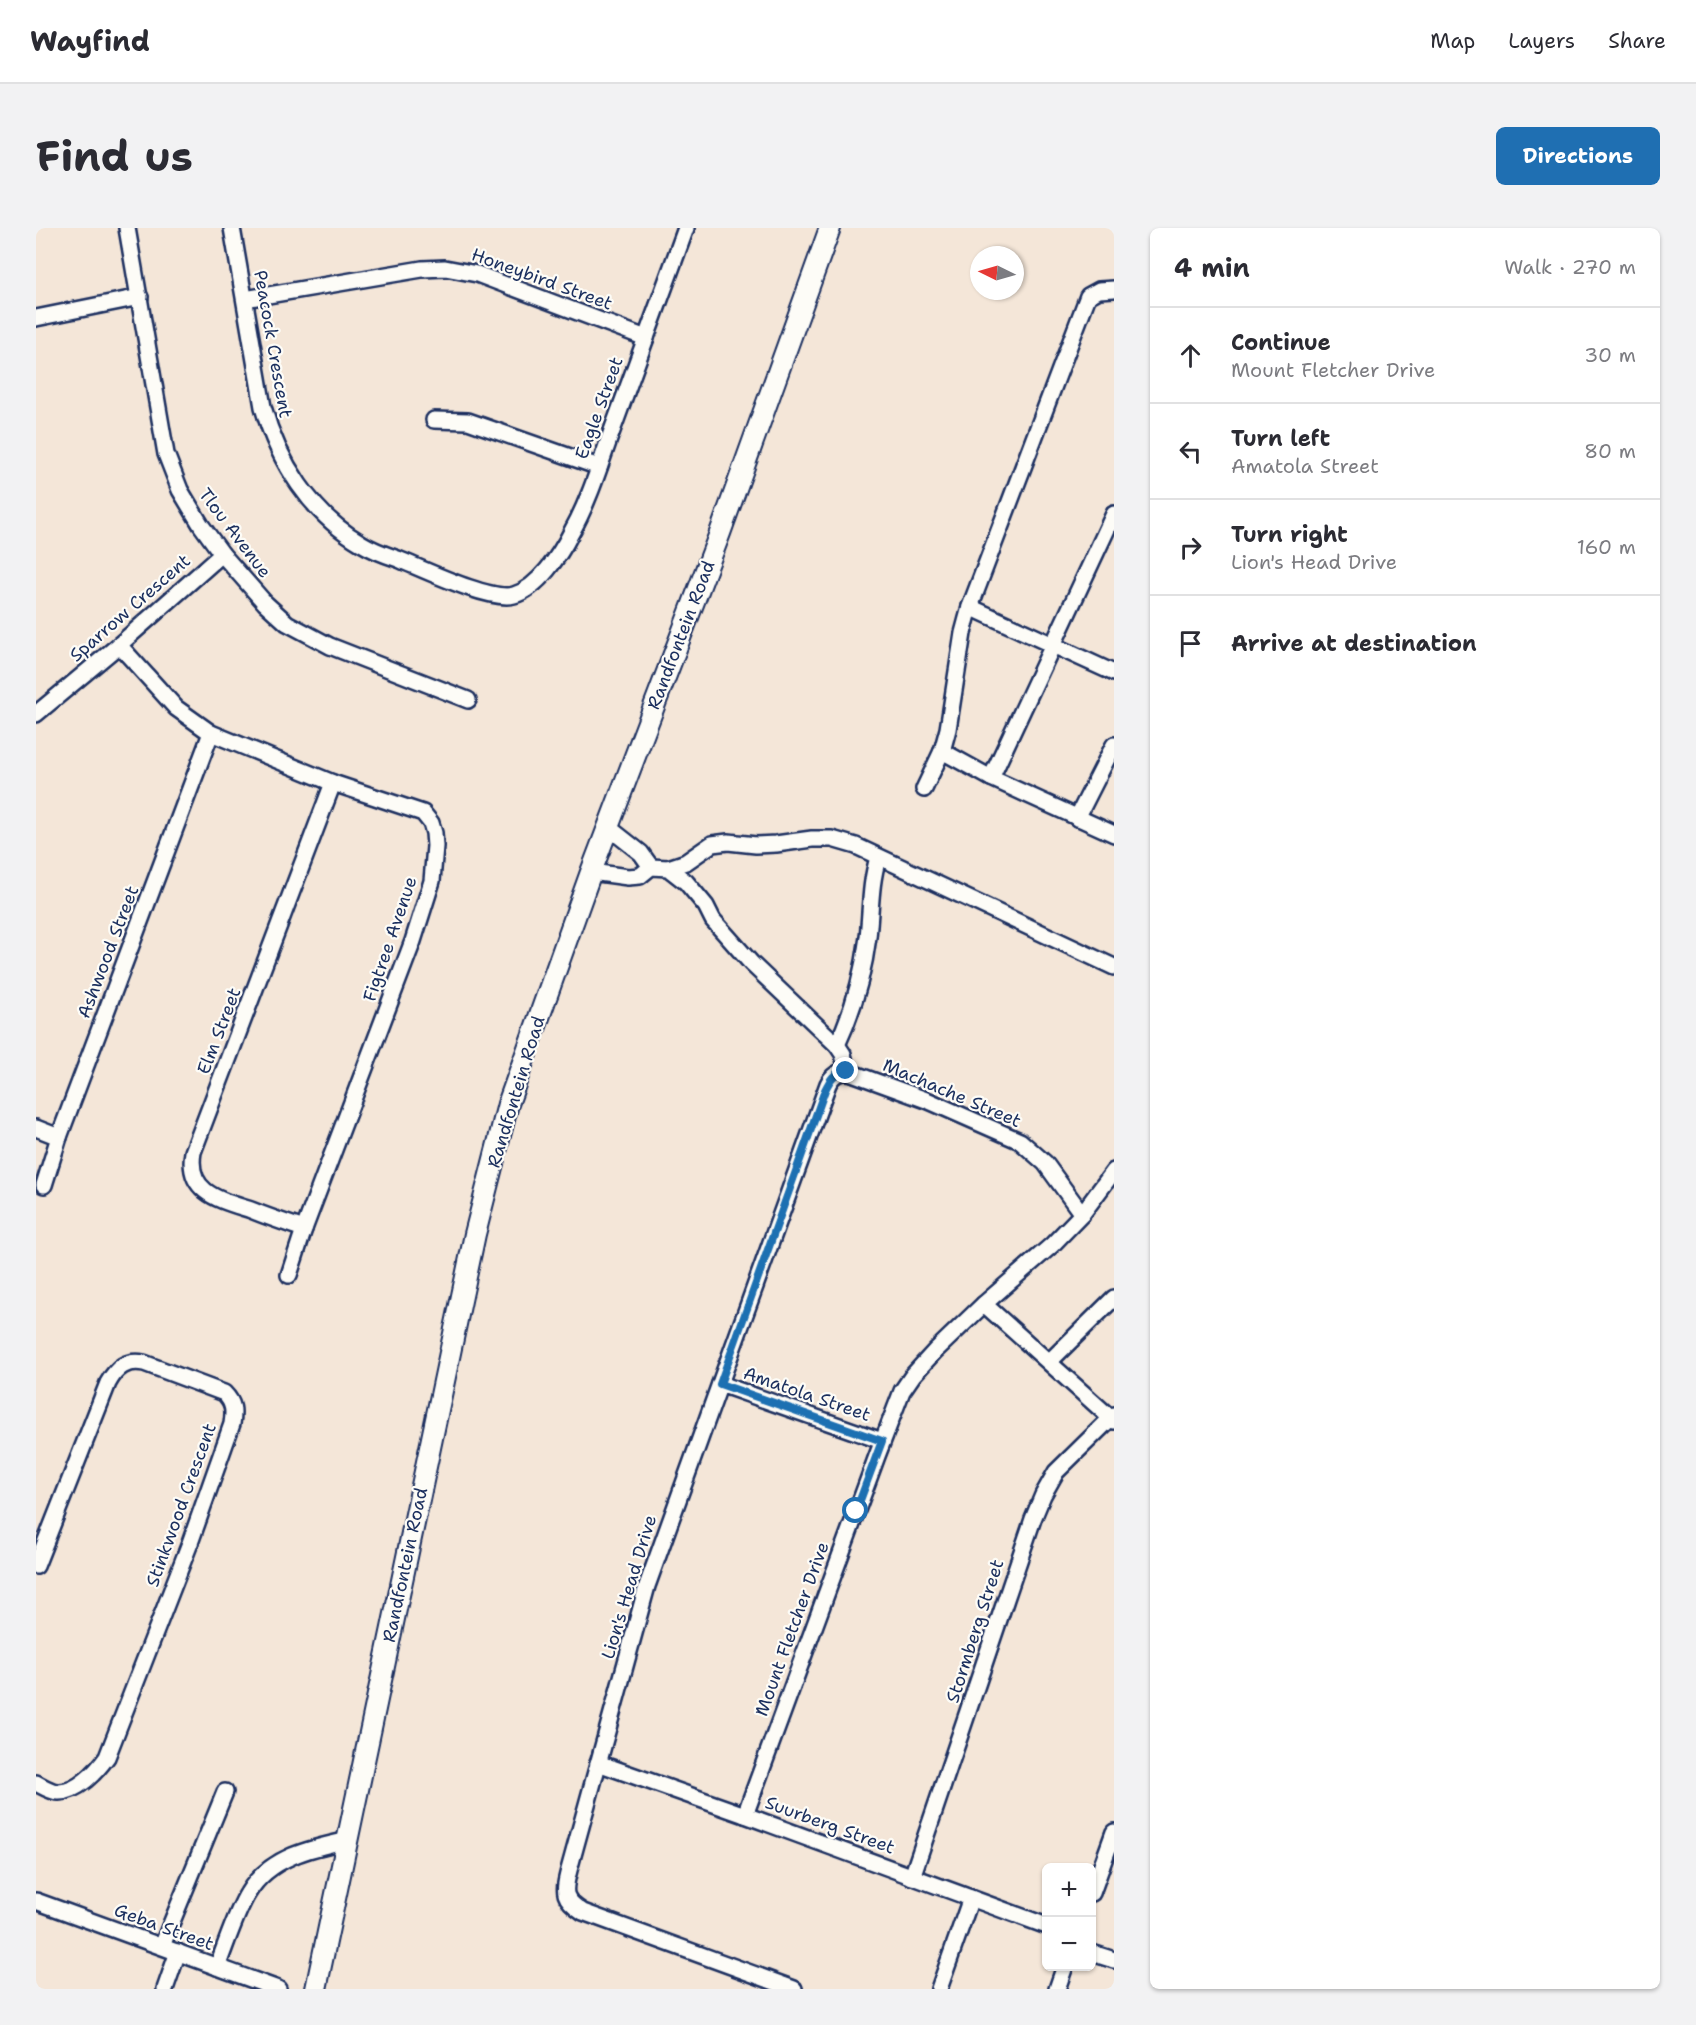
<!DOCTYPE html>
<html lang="en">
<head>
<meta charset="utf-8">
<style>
  :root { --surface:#fff; --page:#f2f2f3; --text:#2b2b33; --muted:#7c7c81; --line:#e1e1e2; --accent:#1f6fb2 }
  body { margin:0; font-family:"Shantell Sans",sans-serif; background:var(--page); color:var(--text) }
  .controls { position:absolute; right:18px; bottom:18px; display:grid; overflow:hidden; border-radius:9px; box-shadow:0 2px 4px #0004 }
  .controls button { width:54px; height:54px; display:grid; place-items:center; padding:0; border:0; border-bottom:2px solid var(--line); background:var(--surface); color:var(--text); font:30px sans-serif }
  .compass { position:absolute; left:934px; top:18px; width:54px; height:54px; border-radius:50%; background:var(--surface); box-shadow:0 2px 4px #0004; rotate:275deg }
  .stop { position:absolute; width:18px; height:18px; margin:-14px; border:4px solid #1f6fb2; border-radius:50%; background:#fff }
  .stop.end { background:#1f6fb2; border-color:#fff; box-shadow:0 2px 6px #0008 }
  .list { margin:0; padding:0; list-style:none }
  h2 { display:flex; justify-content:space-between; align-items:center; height:78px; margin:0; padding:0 24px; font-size:26px }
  h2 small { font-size:20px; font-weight:400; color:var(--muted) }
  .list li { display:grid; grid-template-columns:39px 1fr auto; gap:18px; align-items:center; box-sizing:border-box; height:96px; padding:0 24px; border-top:2px solid var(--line) }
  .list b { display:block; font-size:22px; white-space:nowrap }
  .list p { margin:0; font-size:20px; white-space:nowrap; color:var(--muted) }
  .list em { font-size:20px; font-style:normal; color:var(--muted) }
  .icon { flex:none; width:33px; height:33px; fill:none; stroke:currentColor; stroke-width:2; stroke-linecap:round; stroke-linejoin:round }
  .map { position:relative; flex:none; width:1078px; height:1761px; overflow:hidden; border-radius:9px }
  header { display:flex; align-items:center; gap:36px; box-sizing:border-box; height:84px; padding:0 30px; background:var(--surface); border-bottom:2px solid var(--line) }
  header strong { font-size:28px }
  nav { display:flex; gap:33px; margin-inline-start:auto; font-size:21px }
  .intro { display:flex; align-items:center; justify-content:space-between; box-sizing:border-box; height:144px; padding:0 36px }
  h1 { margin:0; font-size:42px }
  .button { padding:15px 27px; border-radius:9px; background:var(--accent); color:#fff; font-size:21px; font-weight:700 }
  main { display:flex; gap:36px; padding:0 36px }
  aside { flex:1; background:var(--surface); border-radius:9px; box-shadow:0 2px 4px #0004 }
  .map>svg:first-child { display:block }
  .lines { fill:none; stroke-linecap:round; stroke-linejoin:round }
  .minor-casing { stroke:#1b2f5e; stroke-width:20 }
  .major-casing { stroke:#1b2f5e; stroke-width:24 }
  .minor { stroke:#fdfcf7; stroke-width:15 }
  .major { stroke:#fdfcf7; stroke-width:20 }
  .route { stroke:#1f6fb2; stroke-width:8 }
  .labels { text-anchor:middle; stroke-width:4.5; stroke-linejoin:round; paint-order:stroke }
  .street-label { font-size:18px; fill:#1b2f5e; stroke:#fdfcf7 }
</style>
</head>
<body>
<header>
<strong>Wayfind</strong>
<nav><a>Map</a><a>Layers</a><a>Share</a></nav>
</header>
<div class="intro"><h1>Find us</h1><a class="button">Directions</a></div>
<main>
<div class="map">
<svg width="1078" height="1761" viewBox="0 0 1078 1761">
  <rect width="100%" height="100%" fill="#f4e6d8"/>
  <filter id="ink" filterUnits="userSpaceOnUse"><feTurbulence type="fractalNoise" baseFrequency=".0167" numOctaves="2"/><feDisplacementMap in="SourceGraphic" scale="12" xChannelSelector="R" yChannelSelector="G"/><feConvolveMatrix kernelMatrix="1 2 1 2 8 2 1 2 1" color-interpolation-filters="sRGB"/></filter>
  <g filter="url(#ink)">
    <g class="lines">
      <g class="minor-casing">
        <g id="minor">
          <path d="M91 0 130 226 144 262 165 297 186 326 229 375 251 395 294 418 432 472"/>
          <path d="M196 0 227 179C242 233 275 286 325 315 336 322 350 327 362 331 387 341 455 374 478 367 502 360 524 327 535 305 555 270 566 229 580 192 603 128 627 64 650 0"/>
          <path d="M209 71 386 41 409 40 441 46 610 110"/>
          <path d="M0 90 104 69"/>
          <path d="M398 192 432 193 563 239"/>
          <path d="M934 379 1078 445"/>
          <path d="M83 417 140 480 175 505 297 555 387 585 395 595 398 605 399 618 396 653 377 713 268 1001 253 1047"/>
          <path d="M0 486 83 417 186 326"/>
          <path d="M906 523 955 550 1078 606"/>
          <path d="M955 550 1078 286"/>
          <path d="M888 561 906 523 912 501 927 405 934 379 1052 68 1063 62 1078 61"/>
          <path d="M1041 590 1078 517"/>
          <path d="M572 599 605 625 615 639"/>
          <path d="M632 640 650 634 676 616 692 614 720 617 740 616 776 611H796L820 618 1078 739"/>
          <path d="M555 644 592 649 604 648 615 639 632 640 650 654 670 678 677 692 716 736 801 817 807 826 811 843"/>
          <path d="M801 817C817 783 827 747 832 709 835 682 834 656 842 630"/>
          <path d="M0 900 23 909"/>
          <path d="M8 957 23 909 175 505"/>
          <path d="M268 1001C250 995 232 989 215 982 184 972 150 965 157 924L297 555"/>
          <path d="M948 1076 1078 1193"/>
          <path d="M1013 1134 1078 1070"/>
          <path d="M684 1156 846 1213"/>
          <path d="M0 1338 72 1155C81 1139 90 1132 108 1135L188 1165C198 1175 198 1183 196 1196L154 1315 71 1529C61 1543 41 1565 22 1564 15 1564 6 1558 0 1555"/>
          <path d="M562 1535 709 1587 1011 1698"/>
          <path d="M709 1587 841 1228 866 1163 877 1147 899 1123 948 1076 1016 1017 1046 986 1078 943"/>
          <path d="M876 1649 997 1291 1007 1267 1020 1244 1078 1187"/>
          <path d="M1056 1665 1078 1604"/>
          <path d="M0 1673 242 1761"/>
          <path d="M126 1718 189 1564"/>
          <path d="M1056 1725 1078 1732"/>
          <path d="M181 1739C190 1717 200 1684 212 1665 233 1629 275 1620 313 1612"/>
          <path d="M129 1761 142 1724"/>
          <path d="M758 1761 547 1684C527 1671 527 1665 533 1642L611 1358 792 856C797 846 804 842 816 845L893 873 984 913 1009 935 1046 986"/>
          <path d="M903 1761 935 1670"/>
          <path d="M1021 1761 1029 1738"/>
        </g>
      </g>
      <g class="major-casing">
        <path id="major" d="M280 1761 439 1006 472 876 555 644 684 305 794 0"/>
      </g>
      <use href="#minor" class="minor"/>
      <use href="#major" class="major"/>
    </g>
  </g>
  <g class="lines" filter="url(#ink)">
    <path class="route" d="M810 843C798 844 794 852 789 862L684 1156 846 1213 820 1283"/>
  </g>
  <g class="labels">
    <g class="street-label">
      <text transform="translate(506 51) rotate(20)" y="6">Honeybird Street</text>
      <text transform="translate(237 116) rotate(80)" y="6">Peacock Crescent</text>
      <text transform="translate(563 180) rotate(-70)" y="6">Eagle Street</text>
      <text transform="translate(199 305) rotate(53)" y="6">Tlou Avenue</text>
      <text transform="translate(94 380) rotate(-41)" y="6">Sparrow Crescent</text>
      <text transform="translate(645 407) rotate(-69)" y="6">Randfontein Road</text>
      <text transform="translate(354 711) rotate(-71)" y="6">Figtree Avenue</text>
      <text transform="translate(72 724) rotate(-69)" y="6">Ashwood Street</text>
      <text transform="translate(183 803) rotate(-69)" y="6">Elm Street</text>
      <text transform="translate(480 864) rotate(-73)" y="6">Randfontein Road</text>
      <text transform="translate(916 865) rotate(23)" y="6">Machache Street</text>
      <text transform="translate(771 1166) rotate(19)" y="6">Amatola Street</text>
      <text transform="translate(145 1277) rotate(-70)" y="6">Stinkwood Crescent</text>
      <text transform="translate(369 1337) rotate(-78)" y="6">Randfontein Road</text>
      <text transform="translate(593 1359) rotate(-73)" y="6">Lion's Head Drive</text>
      <text transform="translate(756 1401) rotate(-70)" y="6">Mount Fletcher Drive</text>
      <text transform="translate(939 1403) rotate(-72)" y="6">Stormberg Street</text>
      <text transform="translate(794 1597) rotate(20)" y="6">Suurberg Street</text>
      <text transform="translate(128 1699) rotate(20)" y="6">Geba Street</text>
    </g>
  </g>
</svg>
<div class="controls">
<button>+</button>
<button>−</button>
</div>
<svg class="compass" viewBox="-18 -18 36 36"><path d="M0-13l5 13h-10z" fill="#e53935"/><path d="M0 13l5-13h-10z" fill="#7c7c81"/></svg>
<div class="stop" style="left:820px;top:1283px"></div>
<div class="stop end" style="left:810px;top:843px"></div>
</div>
<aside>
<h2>4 min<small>Walk · 270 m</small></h2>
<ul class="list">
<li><svg class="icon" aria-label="ahead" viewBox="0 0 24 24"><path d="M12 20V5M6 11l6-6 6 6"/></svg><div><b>Continue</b><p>Mount Fletcher Drive</p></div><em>30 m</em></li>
<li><svg class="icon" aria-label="left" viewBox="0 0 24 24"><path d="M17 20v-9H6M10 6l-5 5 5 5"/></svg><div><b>Turn left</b><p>Amatola Street</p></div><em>80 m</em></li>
<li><svg class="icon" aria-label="right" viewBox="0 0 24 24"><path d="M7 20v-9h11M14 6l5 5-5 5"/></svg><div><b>Turn right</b><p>Lion's Head Drive</p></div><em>160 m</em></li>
<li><svg class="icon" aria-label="arrive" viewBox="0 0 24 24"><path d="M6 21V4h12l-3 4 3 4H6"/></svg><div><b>Arrive at destination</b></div></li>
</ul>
</aside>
</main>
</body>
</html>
